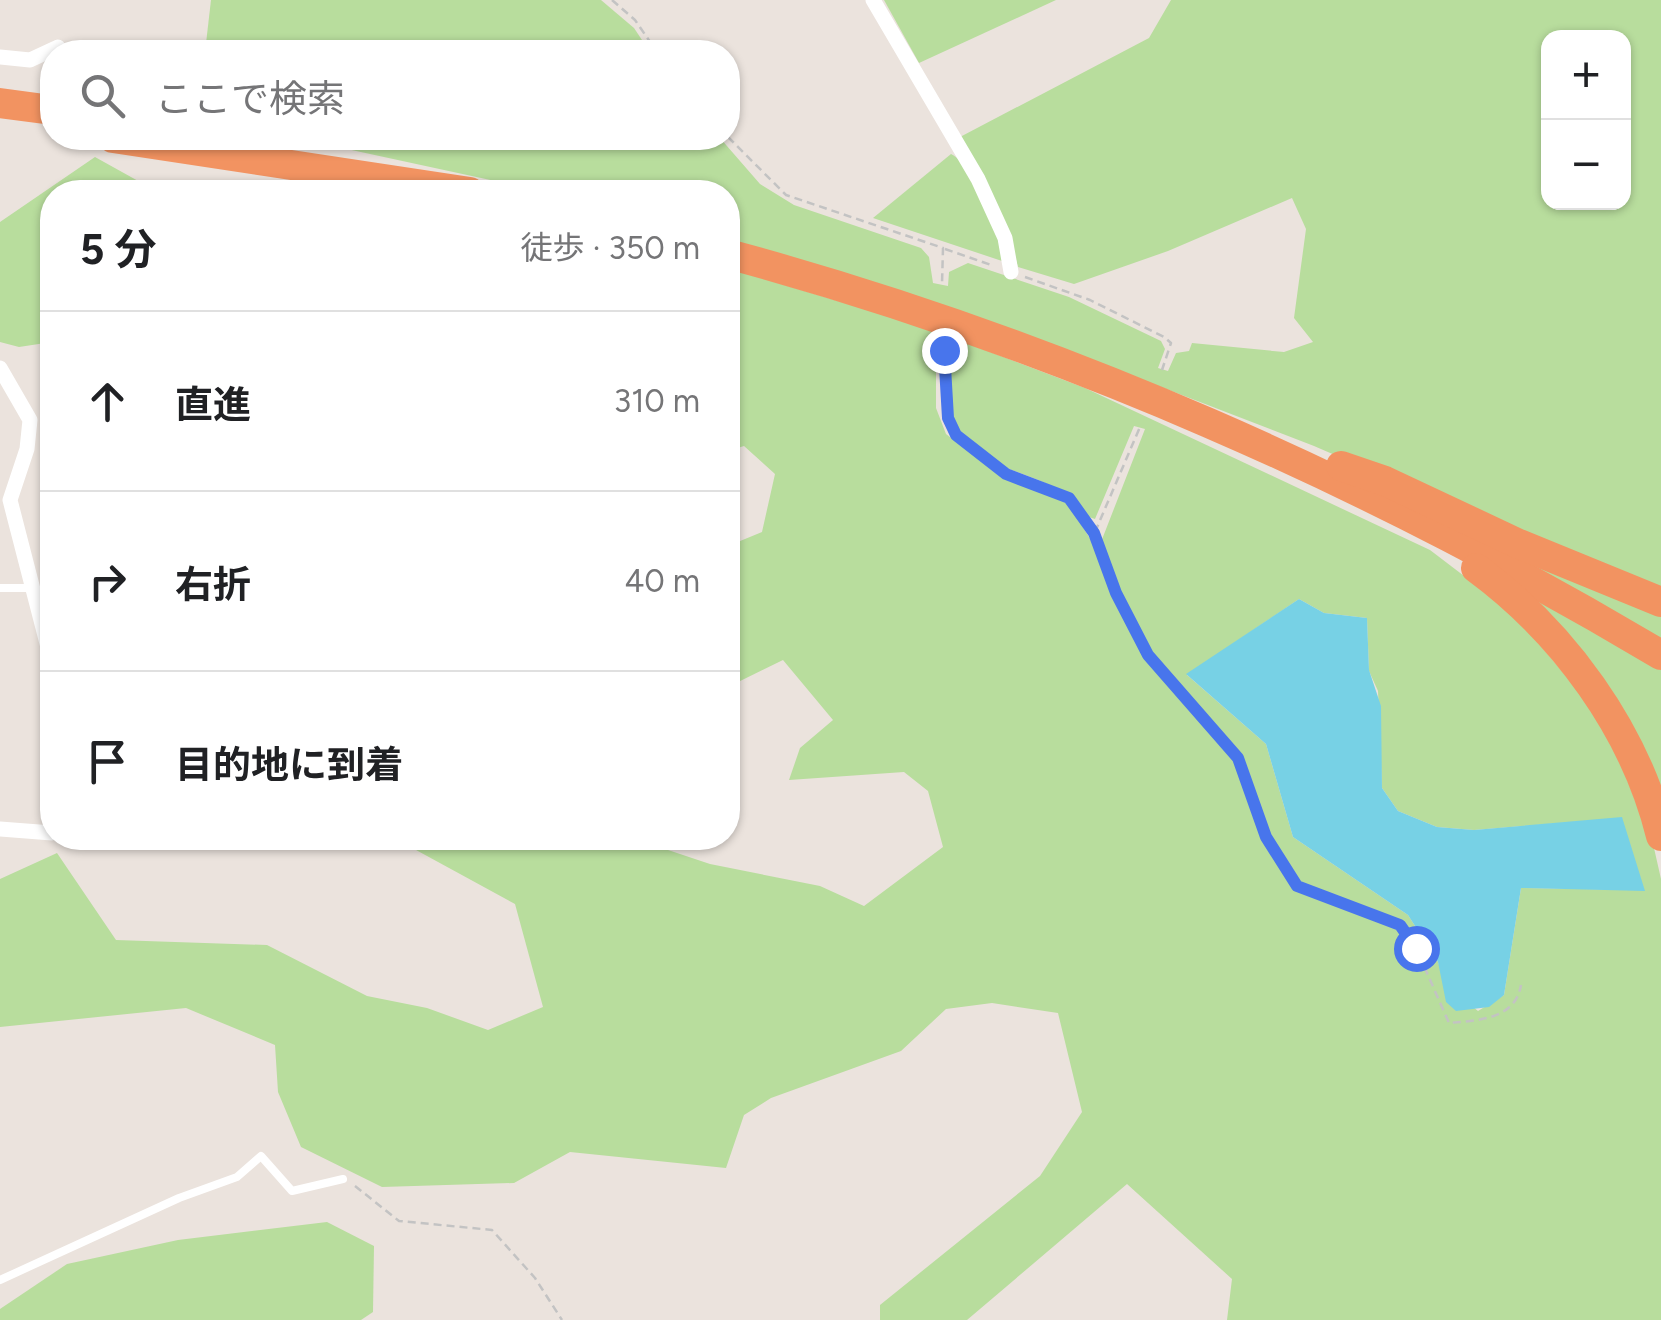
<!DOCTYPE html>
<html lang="ja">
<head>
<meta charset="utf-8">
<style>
  :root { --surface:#fff; --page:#f6f6f6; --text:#202124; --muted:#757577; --line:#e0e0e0 }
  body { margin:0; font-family:Figtree,"Noto Sans JP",sans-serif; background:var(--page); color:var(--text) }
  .controls { position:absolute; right:30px; top:30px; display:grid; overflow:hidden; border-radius:20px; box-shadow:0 2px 8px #0004 }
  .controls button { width:90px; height:90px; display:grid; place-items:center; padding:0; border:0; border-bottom:2px solid var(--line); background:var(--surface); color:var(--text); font:50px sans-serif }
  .stop { position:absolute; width:30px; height:30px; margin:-22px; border:8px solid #4875ec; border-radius:50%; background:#fff }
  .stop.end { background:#4875ec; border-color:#fff; box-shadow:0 2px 10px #0008 }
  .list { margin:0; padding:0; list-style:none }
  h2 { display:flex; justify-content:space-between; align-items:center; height:130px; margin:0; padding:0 40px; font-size:42px }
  h2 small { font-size:32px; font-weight:400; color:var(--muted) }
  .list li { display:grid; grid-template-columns:65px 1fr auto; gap:30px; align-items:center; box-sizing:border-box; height:180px; padding:0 40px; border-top:2px solid var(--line) }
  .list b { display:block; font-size:38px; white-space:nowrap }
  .list em { font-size:32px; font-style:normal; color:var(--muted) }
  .icon { flex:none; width:55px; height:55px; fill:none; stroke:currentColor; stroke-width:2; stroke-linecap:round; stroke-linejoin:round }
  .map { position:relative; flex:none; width:1661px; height:1320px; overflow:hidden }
  .search { position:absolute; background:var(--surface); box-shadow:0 2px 8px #0004; left:40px; top:40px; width:700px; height:110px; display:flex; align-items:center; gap:25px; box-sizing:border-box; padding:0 35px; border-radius:40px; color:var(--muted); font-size:38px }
  .panel { position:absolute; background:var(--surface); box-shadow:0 2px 8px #0004; left:40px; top:180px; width:700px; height:670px; border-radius:40px }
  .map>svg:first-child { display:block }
  .green { fill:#b8dd9d; fill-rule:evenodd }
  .water { fill:#77d1e5 }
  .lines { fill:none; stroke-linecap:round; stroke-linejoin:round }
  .path { stroke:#c3c3c3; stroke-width:2.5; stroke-dasharray:8 5; stroke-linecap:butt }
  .lane { stroke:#fff; stroke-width:8 }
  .street { stroke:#fff; stroke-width:15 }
  .highway { stroke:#f29361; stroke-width:30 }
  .route { stroke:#4875ec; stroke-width:12 }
</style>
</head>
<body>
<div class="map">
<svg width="1661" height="1320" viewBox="0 0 1661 1320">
  <rect width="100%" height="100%" fill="#ebe3dd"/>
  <g class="green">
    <path d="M211 0H601L634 28 650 52H205Z"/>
    <path d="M884 0H1056L919 63Z"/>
    <path d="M1171 0H1661V596L1314 446 1148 382 728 241V192H546L296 138H720L760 184 794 205 921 248 929 257 933 283 948 286 949 272 968 263 1069 297 1161 341 1165 349 1158 368 1168 371 1176 353 1189 351 1192 343 1284 352 1313 342 1294 318 1306 229 1292 198 1168 251 1074 284 1018 267 1009 233 960 137 1149 38ZM1548 38H1624V202H1548Z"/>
    <path d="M951 154C976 166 1000 234 1002 261L873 218Z"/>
    <path d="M95 157 158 192H52V342L19 347 0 342V222Z"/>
    <path d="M728 268 922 326 1085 388 1430 550 1514 614 1604 721 1654 848 1661 879V1320H1227L1232 1279 1127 1184 967 1320H880V1305L1040 1176 1082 1112 1058 1013 992 1003 946 1009 901 1051 771 1098 744 1115 726 1168 570 1152 514 1183 382 1187 301 1147 278 1092 275 1045 186 1008 0 1027V879L57 853 116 940 267 945 367 996 427 1008 488 1030 543 1007 515 904 394 838H632L710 864 820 886 864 906 943 847 928 791 904 772 789 780 800 748 833 720 783 660 728 687V546L762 532 775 474 744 446 728 451ZM936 349 950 352C951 372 948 395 952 415 966 480 1056 464 1083 515L1095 519 1134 426 1145 429 1101 542 1112 574 1066 500 1001 476 946 434 936 408ZM1299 599 1324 613 1367 618 1369 671 1378 691 1382 788 1398 811 1437 827 1474 830 1621 818 1644 890 1521 888 1504 995 1478 1011 1446 985 1438 962 1408 915 1293 837 1266 744 1187 675Z"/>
    <path d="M1521 554 1661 616V642L1539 572Z"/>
    <path d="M1508 582 1661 670V807Z"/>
    <path d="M327 1222 374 1246 373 1312 361 1320H0V1309L67 1264 178 1240Z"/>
  </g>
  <path class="water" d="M1299 599 1324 613 1367 618 1369 670 1381 706 1382 788 1398 811 1437 827 1474 830 1622 817 1645 891 1521 888 1504 995 1489 1007 1456 1011 1446 1002 1438 962 1408 915 1293 837 1266 744 1186 674Z"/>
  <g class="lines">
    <g class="path">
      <path d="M612 0 635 20 657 52"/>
      <path d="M728 137 786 195 943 248 942 284"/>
      <path d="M945 249 994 266"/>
      <path d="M1025 277 1090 300 1164 337 1171 343 1162 370"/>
      <path d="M944 350 948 418 956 435 1006 473 1069 498 1094 533 1116 593 1148 655 1238 758 1248 795 1286 872 1297 886 1400 925 1416 948 1449 1023C1478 1020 1515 1020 1521 985"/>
      <path d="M1095 532 1140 427"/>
      <path d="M355 1186 399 1221 492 1230 535 1278 562 1320"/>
    </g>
    <g class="lane">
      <path d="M0 588H32"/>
      <path d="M0 1280 179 1198 237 1177 261 1156 292 1191 343 1179"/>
    </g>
    <g class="street">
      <path d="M873 0 978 179 1005 238 1011 272"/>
      <path d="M0 57 30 60 58 47"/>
      <path d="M0 368 30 420 27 449 10 500 52 663"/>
      <path d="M0 829 52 833"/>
    </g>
    <g class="highway">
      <path d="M0 103 52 110"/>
      <path d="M113 138 470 192"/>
      <path d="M728 254C1054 342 1371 482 1661 655"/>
      <path d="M1341 466 1385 481 1519 544 1661 602"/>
      <path d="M1476 568C1563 632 1635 730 1661 836"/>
    </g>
  </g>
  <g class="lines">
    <path class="route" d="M944 350 948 418 956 435 1006 474 1069 498 1094 533 1116 593 1148 655 1238 758 1266 837 1297 886 1400 925 1416 948"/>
  </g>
</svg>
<div class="controls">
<button>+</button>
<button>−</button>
</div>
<div class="stop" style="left:1416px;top:948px"></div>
<div class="stop end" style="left:944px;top:350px"></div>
<div class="search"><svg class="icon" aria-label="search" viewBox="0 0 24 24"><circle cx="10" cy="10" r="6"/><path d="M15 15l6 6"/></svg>ここで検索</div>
<section class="panel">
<h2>5 分<small>徒歩 · 350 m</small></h2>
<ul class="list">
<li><svg class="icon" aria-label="ahead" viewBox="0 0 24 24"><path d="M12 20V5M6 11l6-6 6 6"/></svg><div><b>直進</b></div><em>310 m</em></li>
<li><svg class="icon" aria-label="right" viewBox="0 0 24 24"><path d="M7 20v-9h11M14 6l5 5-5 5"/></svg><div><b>右折</b></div><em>40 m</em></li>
<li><svg class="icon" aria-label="arrive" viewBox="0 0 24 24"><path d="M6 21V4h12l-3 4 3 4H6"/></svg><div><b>目的地に到着</b></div></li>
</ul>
</section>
</div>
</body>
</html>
